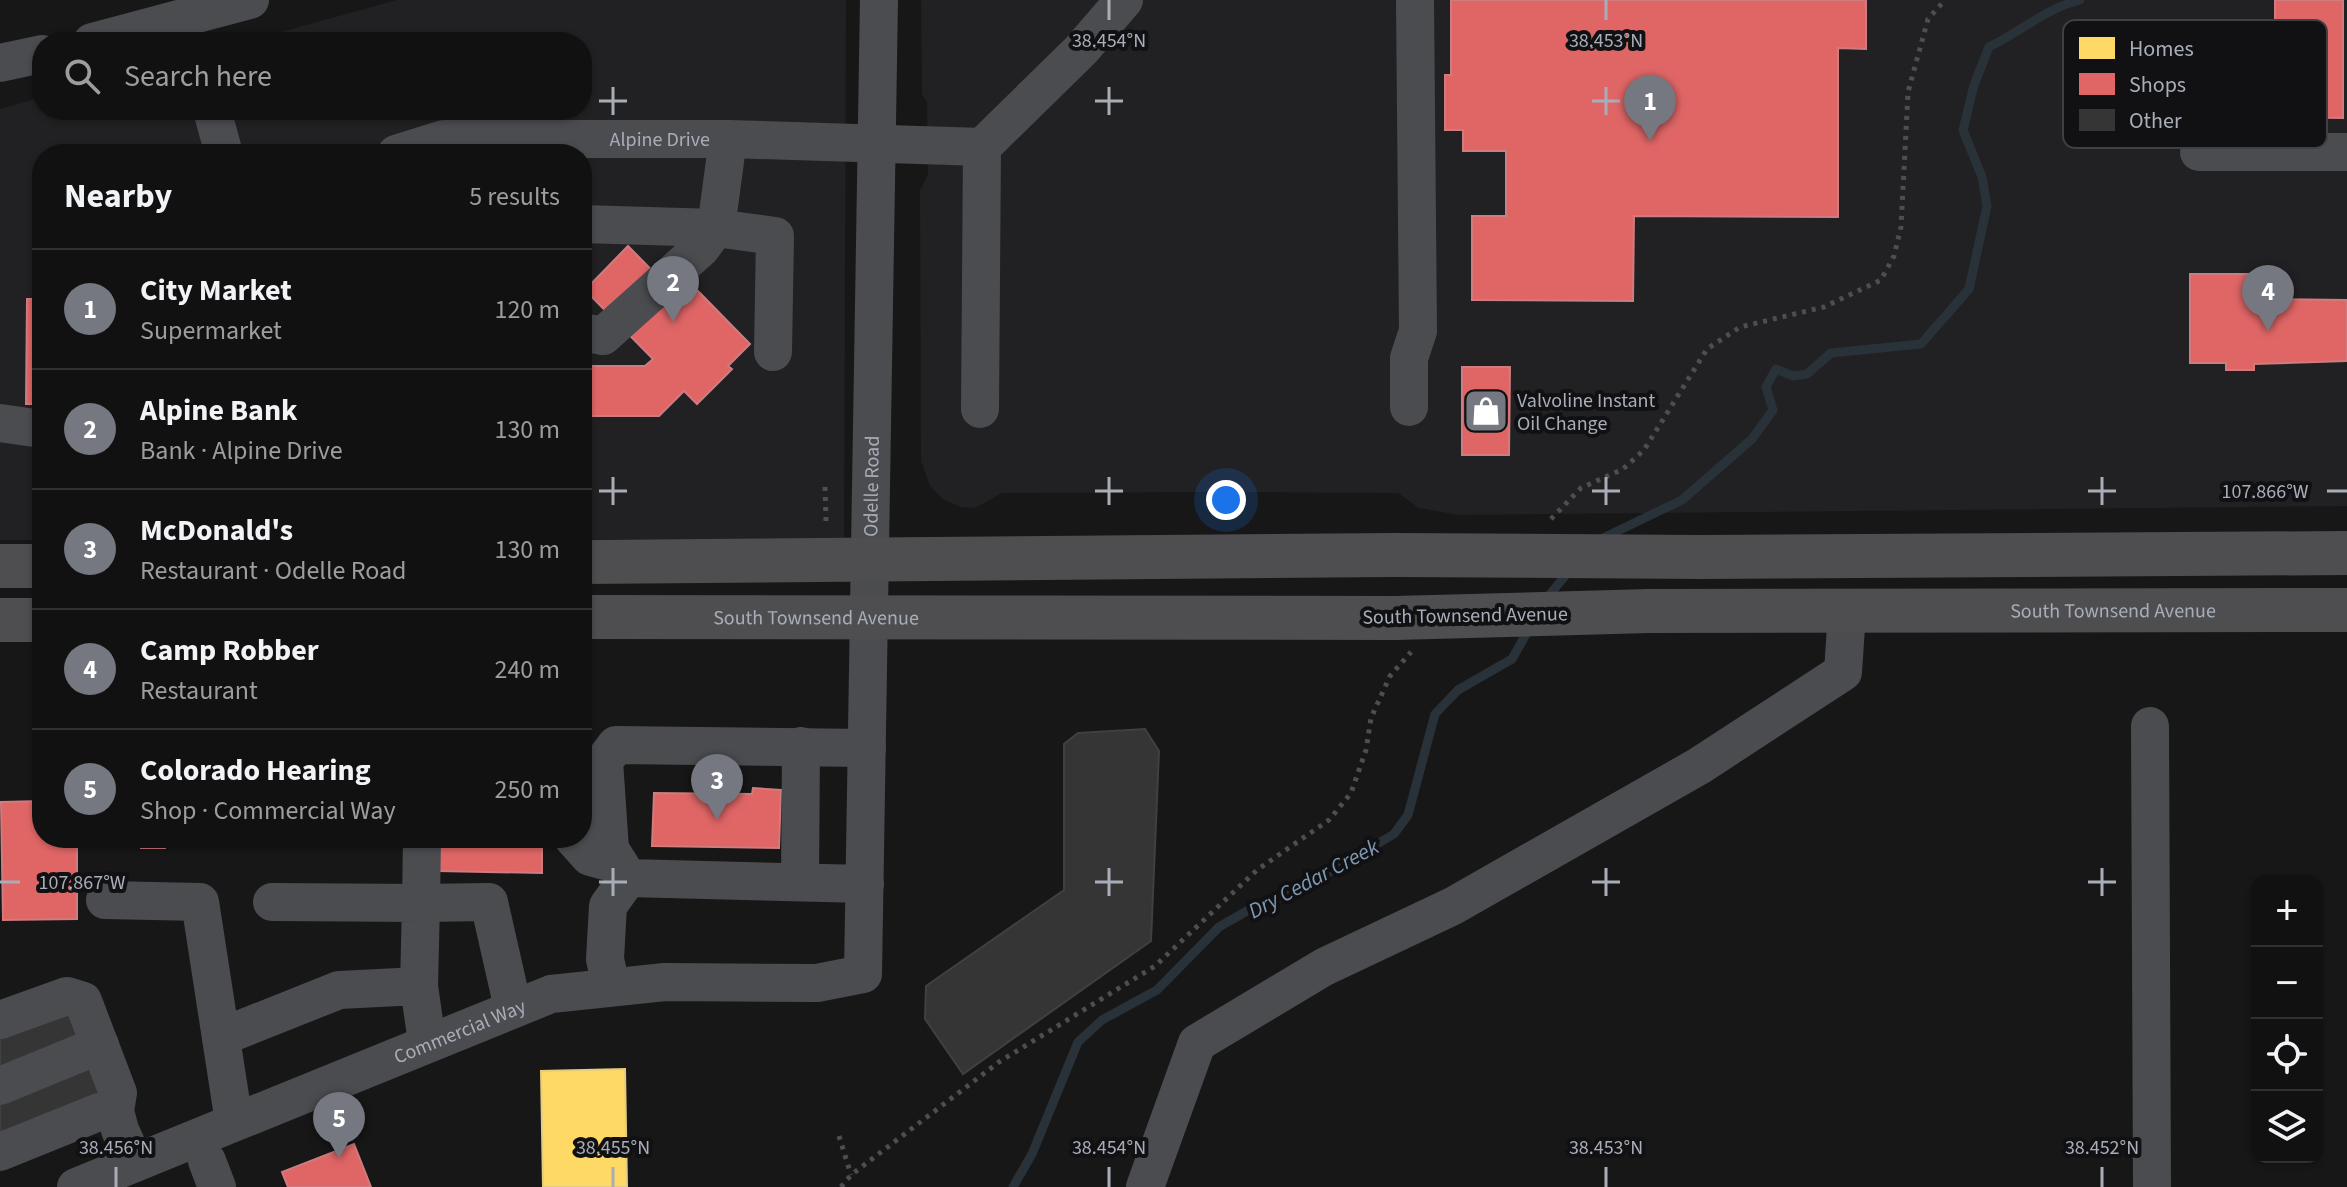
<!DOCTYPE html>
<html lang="en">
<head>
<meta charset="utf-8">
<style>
  :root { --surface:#111; --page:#1a1a1a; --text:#f1f3f6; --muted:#9c9d9f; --line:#303131; --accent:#757880 }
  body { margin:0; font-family:"Source Sans 3",sans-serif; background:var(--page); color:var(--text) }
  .controls { position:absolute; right:24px; bottom:24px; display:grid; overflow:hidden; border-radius:16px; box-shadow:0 2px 6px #0004 }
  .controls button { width:72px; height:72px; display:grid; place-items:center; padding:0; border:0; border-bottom:2px solid var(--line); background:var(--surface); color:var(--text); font:40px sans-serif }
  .you { position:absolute; left:1226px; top:500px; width:28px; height:28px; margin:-20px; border:6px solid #fff; border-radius:50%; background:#1a73e8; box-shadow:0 0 0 12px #1a73e833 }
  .badge { display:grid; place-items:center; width:52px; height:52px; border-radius:50%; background:var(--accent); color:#fff; font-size:26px; font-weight:700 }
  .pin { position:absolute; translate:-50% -66px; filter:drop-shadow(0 2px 4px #0008) }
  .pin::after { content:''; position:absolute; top:42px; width:28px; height:24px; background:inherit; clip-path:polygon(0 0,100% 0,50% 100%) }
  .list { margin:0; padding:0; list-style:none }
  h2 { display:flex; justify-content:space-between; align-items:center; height:104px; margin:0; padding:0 32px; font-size:34px }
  h2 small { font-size:26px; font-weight:400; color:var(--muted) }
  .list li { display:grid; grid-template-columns:52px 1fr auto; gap:24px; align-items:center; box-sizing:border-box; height:120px; padding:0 32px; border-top:2px solid var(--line) }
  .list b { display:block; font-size:30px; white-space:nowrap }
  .list p { margin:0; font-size:26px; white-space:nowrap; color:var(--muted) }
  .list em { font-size:26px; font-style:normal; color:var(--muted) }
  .icon { flex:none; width:44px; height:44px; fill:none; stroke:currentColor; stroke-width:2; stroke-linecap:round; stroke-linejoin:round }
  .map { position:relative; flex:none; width:2347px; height:1187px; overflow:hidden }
  .search { position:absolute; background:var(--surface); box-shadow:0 2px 6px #0004; left:32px; top:32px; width:560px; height:88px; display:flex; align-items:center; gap:20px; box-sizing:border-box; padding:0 28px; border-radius:32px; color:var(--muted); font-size:30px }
  .panel { position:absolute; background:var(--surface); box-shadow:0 2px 6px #0004; left:32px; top:144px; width:560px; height:704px; border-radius:32px }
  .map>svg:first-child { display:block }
  .built { fill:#212123 }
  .homes { fill:#ffd966; stroke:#e5cc7f; stroke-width:2 }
  .shops { fill:#e06666; stroke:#cf7b7f; stroke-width:2 }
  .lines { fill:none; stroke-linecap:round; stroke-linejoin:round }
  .stream { stroke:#2a3239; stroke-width:9 }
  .building { fill:#353536; stroke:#3f4043; stroke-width:2 }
  .path { stroke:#4d4e52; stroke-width:5; stroke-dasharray:4 6; stroke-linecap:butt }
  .minor { stroke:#4b4c50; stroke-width:38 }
  .highway { stroke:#4e4e51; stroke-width:44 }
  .highway-bridge { stroke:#4e4e51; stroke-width:44 }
  .ticks { fill:none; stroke:#a8adb8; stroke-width:3 }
  .labels { text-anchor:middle; stroke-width:8; stroke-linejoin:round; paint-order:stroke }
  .street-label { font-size:20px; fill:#a8adb8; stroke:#111113 }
  .poi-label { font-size:20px; fill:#a8adb8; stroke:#111113; text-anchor:start }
  .water-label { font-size:22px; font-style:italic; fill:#7f9bb3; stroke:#111113 }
  .key { fill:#111113; stroke:#3e4045; stroke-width:2 }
  .key-label { font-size:22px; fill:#a8adb8 }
  .ticks-label { font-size:20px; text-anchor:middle; fill:#a8adb8; stroke:#111113; stroke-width:8; stroke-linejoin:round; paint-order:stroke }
</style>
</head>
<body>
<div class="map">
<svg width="2347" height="1187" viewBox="0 0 2347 1187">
  <rect width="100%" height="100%" fill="#171717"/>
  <g class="built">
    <path d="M397 0H846L844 539H582V154H42V540H0V109L42 97V110H582V42H245Z"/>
    <path d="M921 0H2347V506L1459 515 1419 508 1398 493 1224 492 1002 493 975 508 961 507 944 500 930 486 921 461 920 190 928 175 927 102 922 95Z"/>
  </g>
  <path class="homes" d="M625 1069 627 1187H543L541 1071Z"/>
  <g class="shops">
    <path d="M1451 0H1866V49L1838 48V217L1634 216 1633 301 1472 300V216H1506V151H1463V130H1445V75H1451Z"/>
    <path d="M2275 0H2343V118L2275 117Z"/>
    <path d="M628 246 682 301 695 288 750 344 728 366 732 369 697 404 684 391 659 416H582V366H645L653 359 585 290Z"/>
    <path d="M2190 274H2272V299L2347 300V361L2254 364V370H2226V363H2190Z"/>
    <path d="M27 299H42V404H26Z"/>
    <path d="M1462 367H1510L1509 455H1462Z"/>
    <path d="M753 788 781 790 779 848 652 846 654 793 752 794Z"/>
    <path d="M42 801V838H77V919L3 920 1 802Z"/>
    <path d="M221 838 165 839V848H141V839H113Z"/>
    <path d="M318 838H392V840L318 841Z"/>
    <path d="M438 838H542V873L438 871Z"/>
    <path d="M354 1144 371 1187H288L282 1172Z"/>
  </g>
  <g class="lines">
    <g class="stream">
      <path d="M1603 538 1682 500 1752 439 1773 410 1766 387 1776 369 1793 376 1807 374 1831 353 1921 344 1969 289 1987 206 1982 177 1963 130 1974 85 1989 47C2020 32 2047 8 2080 0"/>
      <path d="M1546 599 1570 570"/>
      <path d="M1013 1187 1032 1154 1078 1042 1102 1020 1157 990 1219 927 1252 908 1301 889 1394 834 1408 815 1435 714 1458 690 1512 659 1529 629"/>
    </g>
  </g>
  <g class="building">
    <path d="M1145 729 1159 751 1151 941 963 1074 925 1019 926 986 1064 890V744L1078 733Z"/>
    <path d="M69 1008 80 1035 0 1068V1037Z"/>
    <path d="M92 1065 103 1092 0 1133V1102Z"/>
  </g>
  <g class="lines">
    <g class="path">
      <path d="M825 487 826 522"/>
      <path d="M1551 519 1581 488 1623 469 1644 450 1707 349 1740 327 1824 307 1881 280 1894 256 1901 227 1908 92 1928 19 1945 0"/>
      <path d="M839 1136 851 1175"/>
      <path d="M841 1187 851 1175 999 1062 1155 966 1257 870 1329 820 1351 793 1366 750 1371 718 1390 676 1411 652"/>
    </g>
    <g class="minor">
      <path d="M92 42 250 0"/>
      <path d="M0 63 42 54"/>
      <path d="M212 110 224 154"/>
      <path d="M2199 152H2347"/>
      <path id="s1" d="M396 154 444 139H728L982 147"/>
      <path d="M582 224 716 228 775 236 773 352"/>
      <path d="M582 332 603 336 701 248 716 228 728 139"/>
      <path d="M1409 407V358L1418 331 1415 0"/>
      <path d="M980 409 982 147 1081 50 1124 0"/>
      <path d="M0 423 42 429"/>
      <path d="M2150 726 2152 1187"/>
      <path d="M422 838 421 903 489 902 513 1008"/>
      <path d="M573 838 590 857 620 865"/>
      <path d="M800 882 801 746"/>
      <path d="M865 884 628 878 610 849 604 761 616 745 867 748"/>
      <path d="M105 900 200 902 234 1122"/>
      <path d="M272 902 421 903 419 986"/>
      <path d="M611 987 605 959 608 906 628 878"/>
      <path d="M0 1020 67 996 83 1001 118 1093 115 1111 120 1130 135 1163"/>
      <path d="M221 1037 339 990 419 986 427 1042"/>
      <path d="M0 1086 100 1045"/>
      <path d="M0 1152 99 1112 115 1111"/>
      <path d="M207 1161 217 1187"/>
      <path id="s2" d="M76 1187 551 994 665 982 817 983 863 974 879 0"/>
      <path d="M1145 1187 1197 1043 1324 967 1453 906 1699 766 1843 672 1847 611"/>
    </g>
    <g class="highway">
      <path d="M1701 557 2347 553"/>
      <path d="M582 562 1394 555"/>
      <path d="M0 566H42"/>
      <path id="s3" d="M1649 611 2347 610"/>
      <path id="s4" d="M582 617 1395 618"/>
      <path d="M0 620H42"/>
    </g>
    <g class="highway-bridge">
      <path d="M1394 555 1701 557"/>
      <path d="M1395 618 1649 611"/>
    </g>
  </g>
  <path class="ticks" d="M1109 0V20M1606 0V20M613 87V115M1109 87V115M1606 87V115M599 101H627M1095 101H1123M1592 101H1620M613 477V505M1109 477V505M1606 477V505M2102 477V505M599 491H627M1095 491H1123M1592 491H1620M2088 491H2116M2327 491H2347M613 868V896M1109 868V896M1606 868V896M2102 868V896M0 882H20M599 882H627M1095 882H1123M1592 882H1620M2088 882H2116M116 1167V1187M613 1167V1187M1109 1167V1187M1606 1167V1187M2102 1167V1187"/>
  <defs>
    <g id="shop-square" transform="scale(2.3)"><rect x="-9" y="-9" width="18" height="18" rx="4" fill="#757880" stroke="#111113"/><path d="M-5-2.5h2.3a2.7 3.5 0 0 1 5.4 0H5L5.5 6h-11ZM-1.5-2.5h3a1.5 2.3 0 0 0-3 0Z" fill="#fff"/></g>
  </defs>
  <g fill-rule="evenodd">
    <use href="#shop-square" x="1486" y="411"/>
  </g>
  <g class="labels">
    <g class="street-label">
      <text dy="7" stroke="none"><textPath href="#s1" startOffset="266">Alpine Drive</textPath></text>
      <text dy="7" stroke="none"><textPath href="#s2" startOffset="1314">Odelle Road</textPath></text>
      <text dy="7" stroke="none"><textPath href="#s3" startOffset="464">South Townsend Avenue</textPath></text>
      <text transform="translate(1465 615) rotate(-1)" y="7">South Townsend Avenue</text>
      <text dy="7" stroke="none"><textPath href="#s4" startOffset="234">South Townsend Avenue</textPath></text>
      <text dy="7" stroke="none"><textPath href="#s2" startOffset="414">Commercial Way</textPath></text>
    </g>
    <g class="poi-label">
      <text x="1517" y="407">Valvoline Instant<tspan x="1517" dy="23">Oil Change</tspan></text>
    </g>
    <g class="water-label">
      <text transform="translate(1313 878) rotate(-28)" y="8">Dry Cedar Creek</text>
    </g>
  </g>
  <rect x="2063" y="20" width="264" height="128" rx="12" class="key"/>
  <rect x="2079" y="37" width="36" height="22" fill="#ffd966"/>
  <rect x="2079" y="73" width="36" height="22" fill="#e06666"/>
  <rect x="2079" y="109" width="36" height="22" fill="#353536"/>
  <g class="key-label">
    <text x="2129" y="56">Homes</text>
    <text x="2129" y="92">Shops</text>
    <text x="2129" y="128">Other</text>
  </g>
  <g class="ticks-label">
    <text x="1109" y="47">38.454°N</text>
    <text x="1606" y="47">38.453°N</text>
    <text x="2265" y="498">107.866°W</text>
    <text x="82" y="889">107.867°W</text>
    <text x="116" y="1154">38.456°N</text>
    <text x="613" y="1154">38.455°N</text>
    <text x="1109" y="1154">38.454°N</text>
    <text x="1606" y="1154">38.453°N</text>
    <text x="2102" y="1154">38.452°N</text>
  </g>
</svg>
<div class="controls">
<button>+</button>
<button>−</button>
<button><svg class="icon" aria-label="locate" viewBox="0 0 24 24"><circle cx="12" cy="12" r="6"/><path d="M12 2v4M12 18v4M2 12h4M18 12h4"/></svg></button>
<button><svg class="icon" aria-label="layers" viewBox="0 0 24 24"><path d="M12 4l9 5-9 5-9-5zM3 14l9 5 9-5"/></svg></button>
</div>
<div class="you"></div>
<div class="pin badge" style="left:1650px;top:141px">1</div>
<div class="pin badge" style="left:673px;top:322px">2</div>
<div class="pin badge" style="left:717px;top:820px">3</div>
<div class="pin badge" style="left:2268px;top:331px">4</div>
<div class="pin badge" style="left:339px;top:1158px">5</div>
<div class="search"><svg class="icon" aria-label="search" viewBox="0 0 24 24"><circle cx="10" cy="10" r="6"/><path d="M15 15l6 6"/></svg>Search here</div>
<section class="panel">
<h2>Nearby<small>5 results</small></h2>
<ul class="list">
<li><span class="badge">1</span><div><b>City Market</b><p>Supermarket</p></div><em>120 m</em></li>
<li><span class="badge">2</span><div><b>Alpine Bank</b><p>Bank · Alpine Drive</p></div><em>130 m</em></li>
<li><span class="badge">3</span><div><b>McDonald's</b><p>Restaurant · Odelle Road</p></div><em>130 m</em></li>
<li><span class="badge">4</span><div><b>Camp Robber</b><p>Restaurant</p></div><em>240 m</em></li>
<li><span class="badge">5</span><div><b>Colorado Hearing</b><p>Shop · Commercial Way</p></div><em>250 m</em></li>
</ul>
</section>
</div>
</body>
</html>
